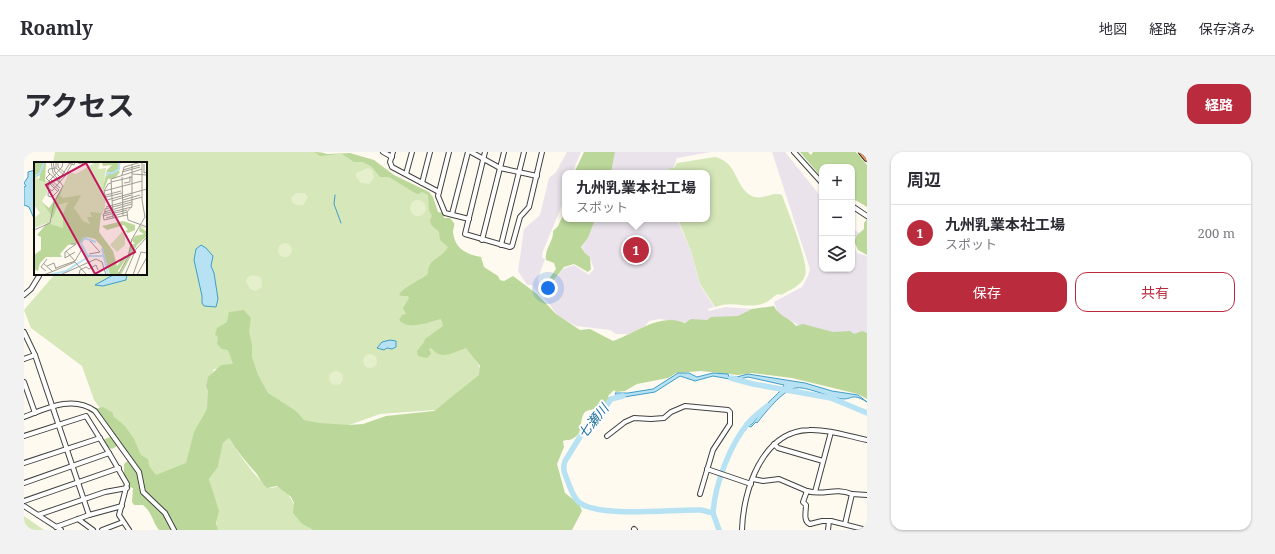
<!DOCTYPE html>
<html lang="ja">
<head>
<meta charset="utf-8">
<style>
  :root { --surface:#fff; --page:#f2f2f3; --text:#2b2b33; --muted:#7c7c81; --line:#e1e1e2; --accent:#b92b3d }
  body { margin:0; font-family:"Noto Serif","Noto Sans JP",serif; background:var(--page); color:var(--text) }
  .controls { position:absolute; right:12px; top:12px; display:grid; overflow:hidden; border-radius:8px; box-shadow:0 1px 3px #0004 }
  .controls button { width:36px; height:36px; display:grid; place-items:center; padding:0; border:0; border-bottom:1px solid var(--line); background:var(--surface); color:var(--text); font:20px sans-serif }
  .you { position:absolute; left:524px; top:136px; width:14px; height:14px; margin:-10px; border:3px solid #fff; border-radius:50%; background:#1a73e8; box-shadow:0 0 0 6px #1a73e833 }
  .badge { display:grid; place-items:center; width:26px; height:26px; border-radius:50%; background:var(--accent); color:#fff; font-size:13px; font-weight:700 }
  .pin { position:absolute; translate:-50% -50%; border:2px solid #fff; box-shadow:0 1px 4px #0006 }
  .popup { position:absolute; left:538px; top:18px; width:148px; height:52px; box-sizing:border-box; display:grid; place-content:center; border-radius:8px; background:var(--surface); filter:drop-shadow(0 1px 3px #0005); font-size:13px; white-space:nowrap; color:var(--muted) }
  .popup b { font-size:15px; color:var(--text) }
  .popup::after { content:''; position:absolute; left:50%; top:100%; margin-left:-8px; border:8px solid transparent; border-top-color:var(--surface) }
  .list { margin:0; padding:0; list-style:none }
  h2 { display:flex; justify-content:space-between; align-items:center; height:52px; margin:0; padding:0 16px; font-size:17px }
  h2 small { font-size:13px; font-weight:400; color:var(--muted) }
  .list li { display:grid; grid-template-columns:26px 1fr auto; gap:12px; align-items:center; box-sizing:border-box; height:56px; padding:0 16px; border-top:1px solid var(--line) }
  .list b { display:block; font-size:15px; white-space:nowrap }
  .list p { margin:0; font-size:13px; white-space:nowrap; color:var(--muted) }
  .list em { font-size:13px; font-style:normal; color:var(--muted) }
  .actions { display:flex; gap:8px; padding:12px 16px }
  .actions a { flex:1; padding:9px 0; border:1px solid var(--accent); border-radius:12px; text-align:center; font-size:14px; color:var(--accent) }
  .actions .main { background:var(--accent); color:#fff }
  .icon { flex:none; width:22px; height:22px; fill:none; stroke:currentColor; stroke-width:2; stroke-linecap:round; stroke-linejoin:round }
  .map { position:relative; flex:none; width:843px; height:378px; overflow:hidden; border-radius:12px }
  header { display:flex; align-items:center; gap:24px; box-sizing:border-box; height:56px; padding:0 20px; background:var(--surface); border-bottom:1px solid var(--line) }
  header strong { font-size:19px }
  nav { display:flex; gap:22px; margin-inline-start:auto; font-size:14px }
  .intro { display:flex; align-items:center; justify-content:space-between; box-sizing:border-box; height:96px; padding:0 24px }
  h1 { margin:0; font-size:28px }
  .button { padding:10px 18px; border-radius:12px; background:var(--accent); color:#fff; font-size:14px; font-weight:700 }
  main { display:flex; gap:24px; padding:0 24px }
  aside { flex:1; background:var(--surface); border-radius:12px; box-shadow:0 1px 3px #0004 }
  .map>svg:first-child { display:block }
  .industrial { fill:#eae3ec }
  .green { fill:#d6e8ba }
  .forest { fill:#bbd89a }
  .pitch { fill:#e6efcc }
  .water { fill:#b6e2f4; stroke:#409dc8 }
  .lines { fill:none; stroke-linecap:round; stroke-linejoin:round }
  .stream { stroke:#409dc8; stroke-width:1 }
  .river { stroke:#b6e2f4; stroke-width:5.5 }
  .minor-casing { stroke:#414141; stroke-width:6 }
  .highway-casing { stroke:#1f1f1f; stroke-width:8 }
  .minor { stroke:#fff; stroke-width:4 }
  .highway { stroke:#ef945d; stroke-width:6 }
  .labels { text-anchor:middle; stroke-width:4; stroke-linejoin:round; paint-order:stroke }
  .water-label { font-size:13px; font-style:italic; fill:#1b6e9b; stroke:#fff }
  .inset-river { fill:none; stroke:#b6e2f4; stroke-width:2 }
  .inset-road { fill:none; stroke:#9e9c95; stroke-width:1 }
  .view { fill:#c2185b; fill-opacity:0.15; stroke:#c2185b; stroke-width:2 }
  .inset-edge { fill:none; stroke:#0e0e0e; stroke-width:2 }
</style>
</head>
<body>
<header>
<strong>Roamly</strong>
<nav><a>地図</a><a>経路</a><a>保存済み</a></nav>
</header>
<div class="intro"><h1>アクセス</h1><a class="button">経路</a></div>
<main>
<div class="map">
<svg width="843" height="378" viewBox="0 0 843 378">
  <rect width="100%" height="100%" fill="#fefaef"/>
  <g class="industrial">
    <path d="M543 0H557L548 21H541V46L519 99 518 106 521 107 514 126 515 132 523 138 539 117 547 114 550 113 565 123 570 117 566 105 561 101 558 95 564 86 568 73 571 68 653 67 668 102 676 133 690 155 684 157 685 159 701 155 730 157 728 170H661L635 167 625 169 621 174 605 182H592L586 178 552 174 534 164 526 153 510 137 509 133H503L494 119 500 77 516 63 525 26 532 20Z"/>
    <path d="M591 0H687L653 6 649 17H645V21H587Z"/>
    <path d="M748 0H761L798 46V117H828V76L835 81 830 87 829 91 833 101 843 104V182H830L826 184 774 173 754 161 750 150 778 135 784 124 786 117Z"/>
  </g>
  <g class="green">
    <path d="M31 0H297L305 3 321 2 339 6 404 42 408 54 425 73 422 160 443 191 459 222 411 258 356 262 314 277 294 273 274 266 211 216 190 217 182 236 190 254 164 315 131 331 70 248 58 214 7 176 0 158 31 122H122V11H29Z"/>
    <path d="M691 5C715 11 710 35 728 44 738 49 749 39 758 43 763 57 786 113 781 124 777 134 766 138 757 143L754 142C748 145 745 150 738 152 722 157 710 148 691 155L676 132 668 102 654 67H683V21H645V16H650L653 11Z"/>
    <path d="M205 286C211 296 237 335 247 336 250 336 252 334 256 335 269 345 272 357 278 372L289 378H193L191 350 185 327 194 315 199 291Z"/>
    <path d="M0 364 20 378H0Z"/>
  </g>
  <g class="forest">
    <path d="M290 0 304 2 326 1 350 8 370 23 405 40 409 45 414 60 419 61 420 66H426L430 71C431 75 429 76 429 80 431 97 442 102 457 105L460 115 474 124 476 128 480 129 489 124 513 142 532 162 556 178 566 177 589 189C612 181 636 160 661 171L667 167 683 168 687 165 714 164 728 157 750 154C754 164 765 165 772 174L779 172 809 180 826 179 830 182 838 179 843 181V247L834 242 768 226 728 221 714 223 677 219 652 221 644 226 613 232 601 239 592 240 590 238 584 244 586 247C582 251 578 255 573 256 569 258 565 257 561 260 554 268 561 281 548 287 544 289 543 287 539 289L540 295 533 312 541 341 555 352 558 359 548 378H289L278 372 269 361 270 351 267 345 253 334 243 336C237 330 236 327 232 321 222 310 213 299 205 286L199 291 194 315 185 327 195 359 192 371 194 378H135C128 369 129 362 119 353H110L108 350 109 336 104 335 100 325V312L107 306 106 303 102 301 99 294 93 292V294L88 297 81 294 78 288 89 284C87 274 78 263 71 257L79 255 89 261V264L101 274 110 287 117 303 124 307 125 314 132 323 162 311 170 280 183 257 184 240 182 235 184 225 197 213 209 212 204 198 198 197 193 192 194 185 191 183 193 176 203 170 205 160 220 158 227 166 225 179 228 193V205L234 223 244 241 272 259 280 268 296 271 325 273 339 272 362 264 410 259 455 223 456 214 442 196C427 201 418 209 407 196L405 197 407 202 403 206 394 204 393 199 400 190 401 187 419 174 417 167C404 170 386 179 375 168L378 163 382 162 379 156 385 146 384 144H377L375 142C383 133 395 129 404 122 404 105 417 108 424 95L416 88 415 80C412 76 406 75 406 68L408 64 405 58 404 43 398 40 394 42 391 41 365 25H356L348 15 339 10H330L318 2 296 4Z"/>
    <path d="M560 0H591L587 21H550Z"/>
    <path d="M776 0H784L787 3 789 0H832L843 13V55L828 46V15H798V26Z"/>
    <path d="M541 59V67H574L570 70 564 86 557 95 561 101 566 105 567 117 564 120 550 112 540 115 522 138 520 134 532 117 530 111 522 108C520 97 530 89 529 79L534 74Z"/>
    <path d="M843 67V103L834 98 830 89 833 83 840 77V71Z"/>
  </g>
  <g class="pitch">
    <path d="M344 16 348 18 350 26 345 32 337 31 332 25V21Z"/>
    <path d="M272 41H280L284 45 279 53C273 54 268 53 267 46Z"/>
    <circle cx="394" cy="56" r="8"/>
    <circle cx="261" cy="98" r="7"/>
    <path d="M228 123 237 125 238 135 232 139 226 137 222 129 224 125Z"/>
    <circle cx="346" cy="209" r="7"/>
    <circle cx="312" cy="226" r="7"/>
  </g>
  <g class="water">
    <path d="M11 18V69L5 55 0 53V35L2 34 0 31 4 25V20Z"/>
    <path d="M177 93 182 96 189 104 187 114 190 121 194 147 192 155 180 154 178 151V144L170 108 172 97Z"/>
    <path d="M91 122H103L102 128 79 134 71 133Z"/>
    <path d="M366 188 372 189V195L368 197 363 196 360 198 353 196 358 190Z"/>
    <path d="M654 221H665L673 225 689 221 704 222 705 225H713L724 222 781 231 808 239 834 243 843 250C825 239 830 250 813 246 802 244 782 234 771 236 758 239 741 261 733 271L732 270 727 275 724 274 721 279 722 273 718 278 722 270 725 273 728 272C733 267 736 259 741 254 747 247 756 241 760 233L724 225 711 228 689 224 671 229 656 224 631 240 594 246 591 241H604L629 237Z"/>
  </g>
  <g class="lines">
    <path class="stream" d="M311 43 310 52 317 71"/>
    <g class="river">
      <path d="M707 226 729 232 807 246 843 261"/>
      <path d="M599 244 587 247 575 265 559 280 541 309C538 317 541 322 544 330 547 337 549 346 556 351 577 366 649 357 677 358L689 361 695 378"/>
      <path d="M689 361C691 332 706 292 725 270 730 264 737 259 743 254"/>
    </g>
    <g class="minor-casing">
      <g id="minor">
        <path d="M359 0 368 5"/>
        <path d="M369 0 366 10 368 15 415 40"/>
        <path d="M425 0 414 44 421 61 445 67"/>
        <path d="M447 0 476 16 513 24"/>
        <path d="M461 0 441 82 486 95 488 94 496 65 505 55 518 0"/>
        <path d="M770 0 798 31"/>
        <path d="M382 22 388 0"/>
        <path d="M398 31 406 0"/>
        <path d="M828 54 843 64"/>
        <path d="M428 62 444 0"/>
        <path d="M458 88 480 0"/>
        <path d="M477 93 500 0"/>
        <path d="M0 143 7 137 15 124"/>
        <path d="M0 180 11 203 65 363 32 375"/>
        <path d="M0 207 11 203"/>
        <path d="M0 230 11 261"/>
        <path d="M0 265C23 256 49 243 71 259L115 320 119 340 141 361 150 378"/>
        <path d="M0 284 62 264 85 301"/>
        <path d="M583 284 601 270 610 266 627 267 640 266 647 260 661 254 704 258 706 260V272L689 298 676 342"/>
        <path d="M750 292 754 296 799 309"/>
        <path d="M0 311 76 286"/>
        <path d="M683 317 727 332"/>
        <path d="M729 327 739 329 755 327 783 339"/>
        <path d="M0 331 85 301 103 332 95 363 105 378"/>
        <path d="M791 340 807 280"/>
        <path d="M0 349 95 316"/>
        <path d="M0 354 37 378"/>
        <path d="M14 363 81 340 103 336"/>
        <path d="M65 363 98 354"/>
        <path d="M54 367 69 378"/>
        <path d="M786 372C779 369 782 360 782 353L779 350 783 339C800 344 810 335 828 342"/>
        <path d="M786 372 798 369H807L843 378"/>
        <path d="M821 372 828 342 843 343"/>
        <path d="M610 377 611 378"/>
        <path d="M78 378 99 370"/>
        <path d="M718 378C719 339 738 279 785 278 804 277 824 284 843 288"/>
        <path d="M804 378 805 369"/>
      </g>
    </g>
    <g class="highway-casing">
      <path id="highway" d="M838 0 843 6"/>
    </g>
    <use href="#minor" class="minor"/>
    <use href="#highway" class="highway"/>
  </g>
  <g class="labels">
    <g class="water-label">
      <text transform="translate(569 269) rotate(-51)" y="5">七瀬川</text>
    </g>
  </g>
  <g transform="translate(10 10)">
    <rect width="113" height="113" fill="#fefaef"/>
    <path d="M62 0 66 1 64 7 72 6 69 29 71 46 60 55 55 62 49 59 41 50 40 41 43 35 28 37 25 34 35 10 42 12ZM3 16 14 19 13 31 8 39 15 50H21L24 43 34 39 29 67 13 61 0 66V56L6 51 0 43V17ZM88 70 91 74V83L83 90 76 83Z" fill="#d6e8ba"/>
    <path d="M0 0H12L11 20 5 18 6 13 0 17ZM87 0 84 8 86 10 81 16 74 17 69 30 71 39V46L67 53 65 70 79 89 83 104 90 94H94L84 109 85 112 94 96 97 82H101L98 78 101 74 110 72 105 69 106 64 113 66 106 65 113 70V74L103 83 88 111 87 113H76L68 85 61 77 53 75 47 81 34 83 26 92 28 95H12L6 101 4 109 0 107V93L7 88V75L3 73 13 61 29 66V52L34 40 24 43 19 56 8 40 15 46 29 24 26 34 29 36 47 33 40 46 49 59 56 62 53 55H58L56 50 66 51 71 46 69 26 73 8 78 3 69 4 68 1ZM89 59 101 63V68L94 71 91 69 94 68 90 63 73 68 68 64Z" fill="#bbd89a"/>
    <path class="inset-river" d="M73 14 74 11H79L85 7V0M0 15 6 11 10 0M68 86 74 113M54 94H69M16 113 32 109 54 95 47 81 50 76 62 80"/>
    <path class="inset-road" d="M19 0 21 10 27 16M22 0V6L31 14M24 0V5L31 11M32 0 40 3 41 0 48 2 50 0M110 2V11L113 10M98 3V38M22 6 15 7 14 10 26 21M89 8 106 3M88 10 106 5M16 12 12 16 15 19 25 28 18 35 14 34 15 20V19L19 15 28 5 29 0M98 12 113 13M88 13 90 5 107 0M88 15 89 54M16 17 26 26M25 18 36 1M77 20 98 15M15 21 24 30M90 21 96 20V14M14 26 18 29 31 14 39 0M70 29 108 19M72 33 87 29M72 35 88 31M73 38 113 27M89 38 106 33M98 38V44L93 50 94 58 113 65M78 39 97 33M73 40 70 29 74 22 77 21M72 45 108 35M70 50 98 42M71 52V47L98 40M93 53 70 58 69 52 98 45M69 54 93 48M72 56 93 50M79 56 77 17 108 7M0 68 16 61 20 41 29 24 19 11 17 0M37 82H42L31 90V96L41 90M32 89 41 99M55 92 66 90 56 79M9 101 19 110M13 104 20 101 22 107M22 106 41 99 48 87M12 109 7 105 13 97M10 113 41 100 53 113M26 113 62 97 68 100 72 113M45 113 46 108 52 105 55 107 62 103 64 108M84 113 94 95 98 77 111 55 108 38V0M91 113 102 87 113 75M99 113 107 90 113 91M103 113 113 95"/>
    <path class="view" d="M52 1 101 90 61 112 12 23Z"/>
    <rect width="113" height="113" class="inset-edge"/>
  </g>
</svg>
<div class="controls">
<button>+</button>
<button>−</button>
<button><svg class="icon" aria-label="layers" viewBox="0 0 24 24"><path d="M12 4l9 5-9 5-9-5zM3 14l9 5 9-5"/></svg></button>
</div>
<div class="you"></div>
<div class="pin badge" style="left:612px;top:98px">1</div>
<div class="popup"><b>九州乳業本社工場</b>スポット</div>
</div>
<aside>
<h2>周辺<small></small></h2>
<ul class="list">
<li><span class="badge">1</span><div><b>九州乳業本社工場</b><p>スポット</p></div><em>200 m</em></li>
</ul>
<div class="actions"><a class="main">保存</a><a>共有</a></div>
</aside>
</main>
</body>
</html>
